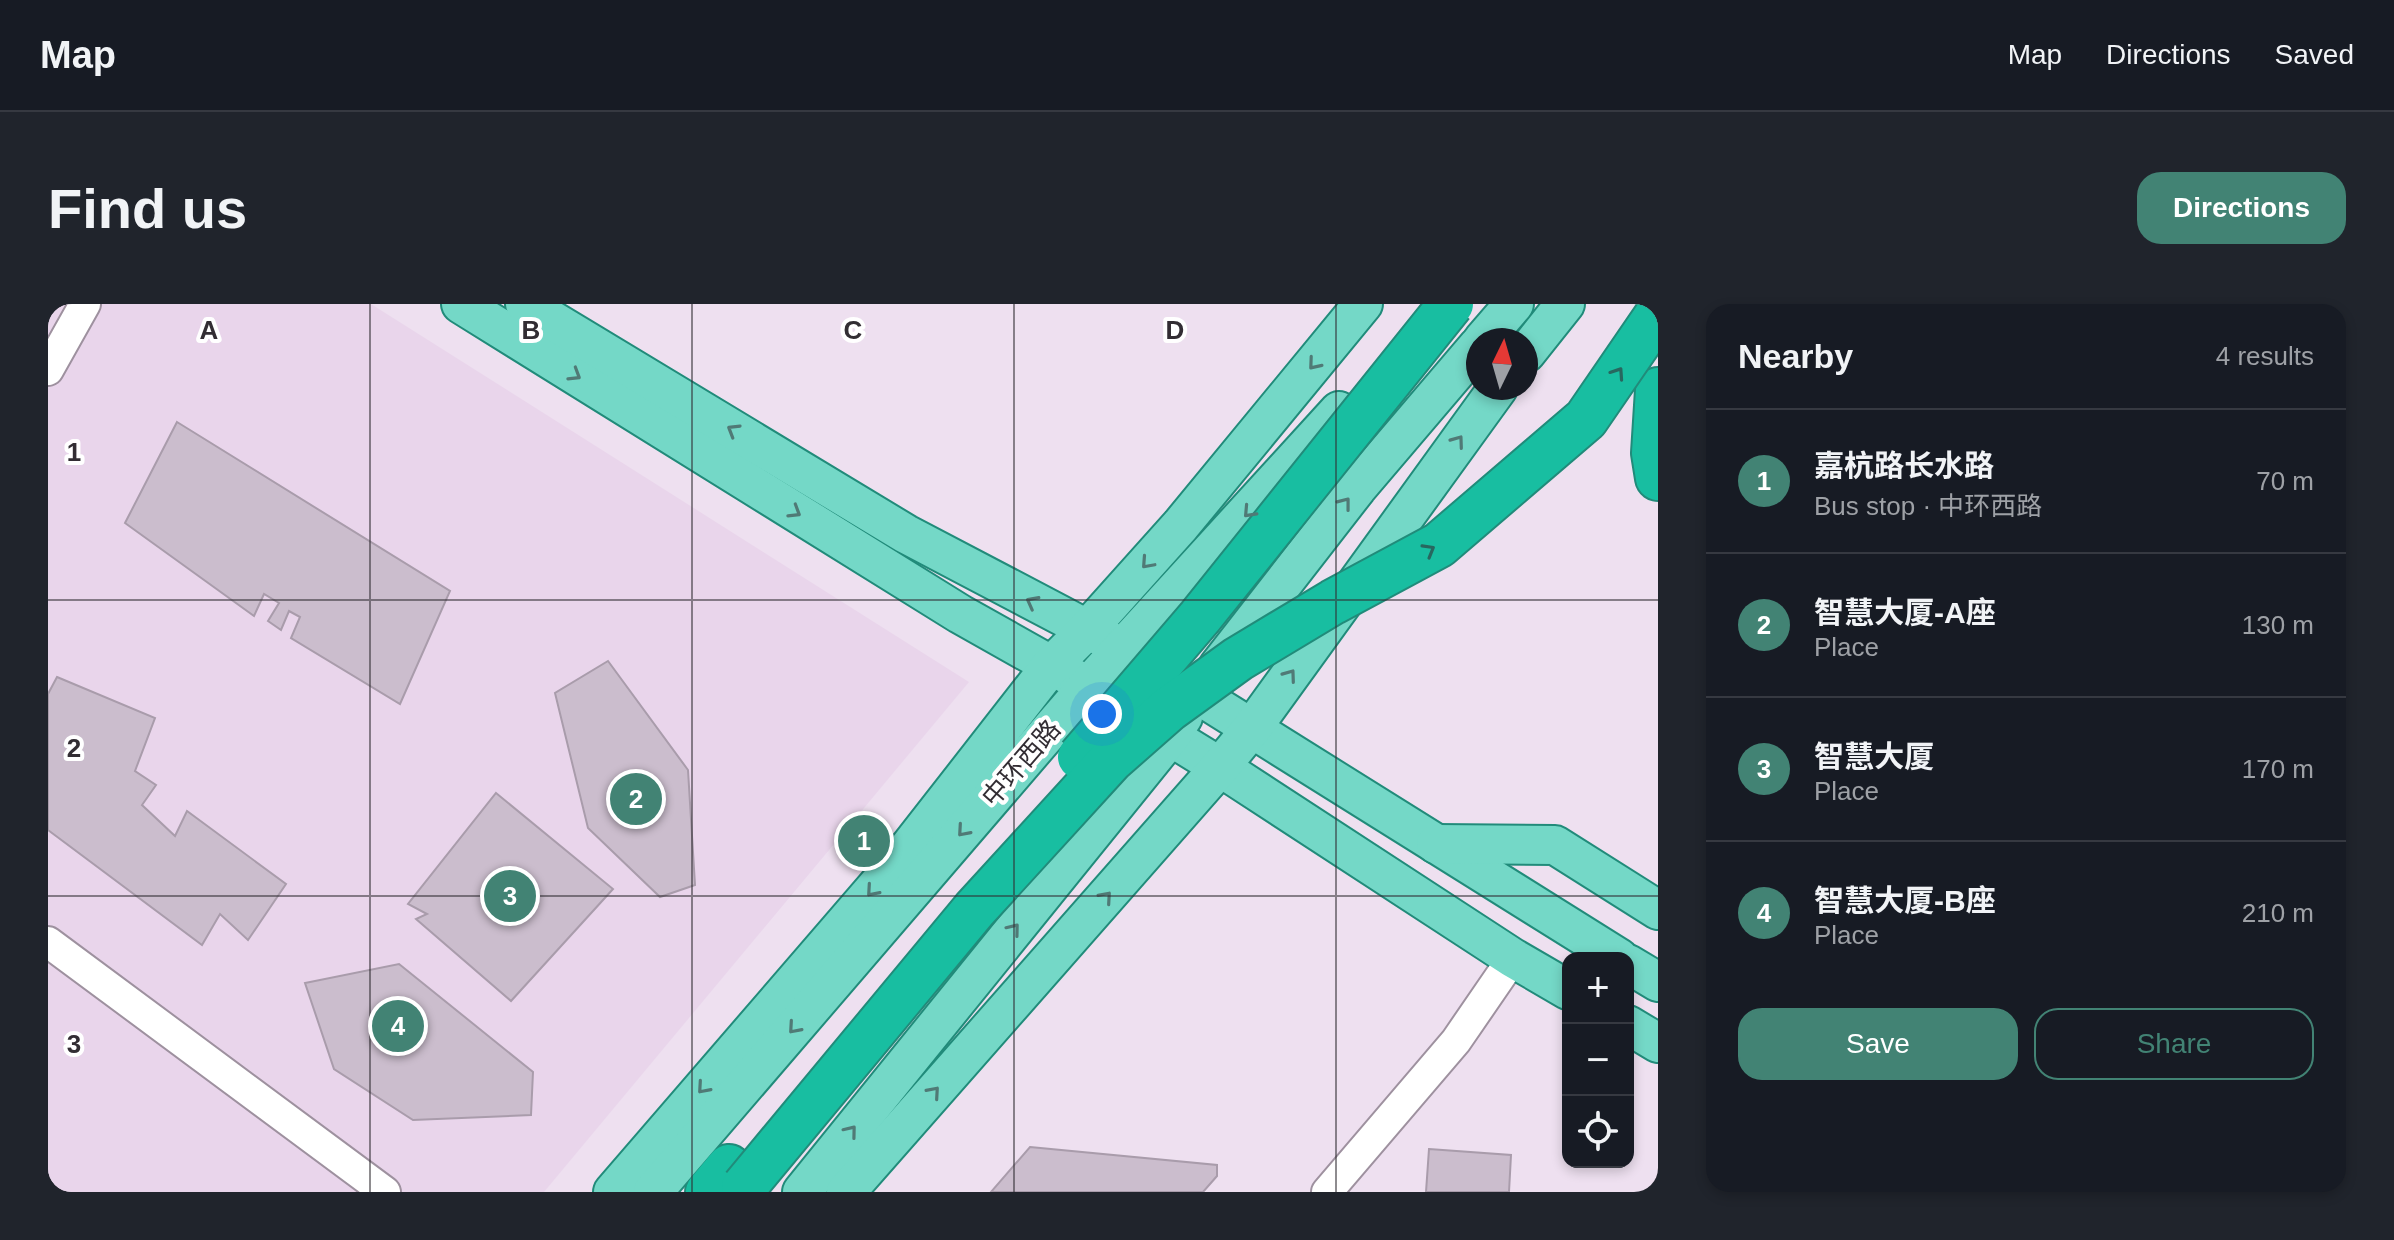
<!DOCTYPE html>
<html lang="en">
<head>
<meta charset="utf-8">
<style>
  :root { --surface:#171b24; --page:#20242c; --text:#f1f3f6; --muted:#9ea1a6; --line:#363941; --accent:#428374 }
  body { margin:0; font-family:Arial,"Noto Sans SC",sans-serif; background:var(--page); color:var(--text) }
  .controls { position:absolute; right:24px; bottom:24px; display:grid; overflow:hidden; border-radius:16px; box-shadow:0 4px 12px #0003 }
  .controls button { width:72px; height:72px; display:grid; place-items:center; padding:0; border:0; border-bottom:2px solid var(--line); background:var(--surface); color:var(--text); font:40px sans-serif }
  .compass { position:absolute; left:1418px; top:24px; width:72px; height:72px; border-radius:50%; background:var(--surface); box-shadow:0 4px 12px #0003; rotate:5deg }
  .you { position:absolute; left:1054px; top:410px; width:28px; height:28px; margin:-20px; border:6px solid #fff; border-radius:50%; background:#1a73e8; box-shadow:0 0 0 12px #1a73e833 }
  .badge { display:grid; place-items:center; width:52px; height:52px; border-radius:50%; background:var(--accent); color:#fff; font-size:26px; font-weight:700 }
  .pin { position:absolute; translate:-50% -50%; border:4px solid #fff; box-shadow:0 2px 8px #0006 }
  .list { margin:0; padding:0; list-style:none }
  h2 { display:flex; justify-content:space-between; align-items:center; height:104px; margin:0; padding:0 32px; font-size:34px }
  h2 small { font-size:26px; font-weight:400; color:var(--muted) }
  .list li { display:grid; grid-template-columns:52px 1fr auto; gap:24px; align-items:center; box-sizing:border-box; height:144px; padding:0 32px; border-top:2px solid var(--line) }
  .list b { display:block; font-size:30px; white-space:nowrap }
  .list p { margin:0; font-size:26px; white-space:nowrap; color:var(--muted) }
  .list em { font-size:26px; font-style:normal; color:var(--muted) }
  .actions { display:flex; gap:16px; padding:24px 32px }
  .actions a { flex:1; padding:18px 0; border:2px solid var(--accent); border-radius:24px; text-align:center; font-size:28px; color:var(--accent) }
  .actions .main { background:var(--accent); color:#fff }
  .icon { flex:none; width:44px; height:44px; fill:none; stroke:currentColor; stroke-width:2; stroke-linecap:round; stroke-linejoin:round }
  .map { position:relative; flex:none; width:1610px; height:888px; overflow:hidden; border-radius:24px }
  header { display:flex; align-items:center; gap:48px; box-sizing:border-box; height:112px; padding:0 40px; background:var(--surface); border-bottom:2px solid var(--line) }
  header strong { font-size:38px }
  nav { display:flex; gap:44px; margin-inline-start:auto; font-size:28px }
  .intro { display:flex; align-items:center; justify-content:space-between; box-sizing:border-box; height:192px; padding:0 48px }
  h1 { margin:0; font-size:56px }
  .button { padding:20px 36px; border-radius:24px; background:var(--accent); color:#fff; font-size:28px; font-weight:700 }
  main { display:flex; gap:48px; padding:0 48px }
  aside { flex:1; background:var(--surface); border-radius:24px; box-shadow:0 4px 12px #0003 }
  .map>svg:first-child { display:block }
  .built { fill:#e9d5eb }
  .building { fill:#cbbdcd; stroke:#a99cab; stroke-width:2 }
  .lines { fill:none; stroke-linecap:round; stroke-linejoin:round }
  .minor-casing { stroke:#9e919f; stroke-width:34 }
  .major-casing { stroke:#218b7a; stroke-width:42 }
  .highway-casing { stroke:#218b7a; stroke-width:48 }
  .minor { stroke:#fff; stroke-width:30 }
  .major { stroke:#74d8c7; stroke-width:38 }
  .highway { stroke:#18bea1; stroke-width:44 }
  .highway-bridge-casing { stroke:#218b7a; stroke-width:48; stroke-linecap:butt }
  .highway-bridge { stroke:#18bea1; stroke-width:44 }
  .oneway { stroke:#507a76 }
  .oneway2 { stroke:#28675f }
  .grid { fill:none; stroke:#322d33; stroke-width:2; stroke-opacity:0.55 }
  .labels { text-anchor:middle; stroke-width:8; stroke-linejoin:round; paint-order:stroke }
  .street-label { font-size:26px; fill:#322d33; stroke:#fff }
  .grid-label { font-size:26px; text-anchor:middle; font-weight:bold; fill:#322d33; stroke:#fff; stroke-width:8; stroke-linejoin:round; paint-order:stroke }
</style>
</head>
<body>
<header>
<strong>Map</strong>
<nav><a>Map</a><a>Directions</a><a>Saved</a></nav>
</header>
<div class="intro"><h1>Find us</h1><a class="button">Directions</a></div>
<main>
<div class="map">
<svg width="1610" height="888" viewBox="0 0 1610 888">
  <rect width="100%" height="100%" fill="#eee0f0"/>
  <path class="built" d="M0 0H323L921 378 496 888H0Z"/>
  <g class="building">
    <path d="M129 118 402 287 352 400 243 334 252 313 241 307 233 326 220 317 231 299 216 290 206 312 77 219Z"/>
    <path d="M560 357 640 466 647 581 612 593 540 524 507 389Z"/>
    <path d="M9 373 107 414 87 467 108 481 94 501 127 532 139 507 238 580 200 636 172 610 154 641 0 526V390Z"/>
    <path d="M448 489 565 585 463 697 368 615 379 610 360 600Z"/>
    <path d="M351 660 485 768 483 811 365 816 286 765 257 679Z"/>
    <path d="M982 843 1169 861V872L1155 888H943Z"/>
    <path d="M1381 845 1463 851 1461 888H1378Z"/>
  </g>
  <g class="lines">
    <g class="minor-casing">
      <g id="minor">
        <path d="M0 66 37 0"/>
        <path d="M0 638 337 888"/>
        <path d="M1279 888 1408 737 1465 654"/>
      </g>
    </g>
    <g class="major-casing">
      <g id="major">
        <path d="M413 0 912 310 1040 382 1172 463 1465 654 1520 686"/>
        <path d="M477 0 858 230 1075 344 1571 654"/>
        <path d="M1435 36 1466 0"/>
        <path d="M1478 49 1517 0"/>
        <path d="M1170 363 1309 184 1430 42"/>
        <path d="M1388 540 1507 541 1610 606"/>
        <path d="M1580 660 1610 678"/>
        <path d="M1580 721 1610 739"/>
        <path d="M565 888 849 559 1002 363 1038 327 1133 221 1315 0"/>
        <path d="M605 888 1040 382 1291 107"/>
        <path d="M754 888 1122 433 1135 413"/>
        <path d="M798 888 1172 463 1204 424 1450 84"/>
      </g>
    </g>
    <g class="highway-casing">
      <g id="highway">
        <path d="M1610 86 1606 149 1610 174"/>
        <path d="M660 888 681 863"/>
      </g>
    </g>
    <use href="#minor" class="minor"/>
    <use href="#major" class="major"/>
    <use href="#highway" class="highway"/>
    <g class="highway-bridge-casing">
      <g id="highway-bridge">
        <path d="M1032 453 1152 313 1403 0"/>
        <path d="M696 883 926 606 1063 456 1121 405 1190 355 1285 298 1391 241 1538 115 1610 10"/>
      </g>
    </g>
    <use href="#highway-bridge" class="highway-bridge"/>
  </g>
  <defs><path id="oneway-chevron" d="M-2-3.5L2.5 0L-2 3.5" fill="none" stroke-width="1.6" stroke-linecap="round" stroke-linejoin="round" transform="scale(2)"/></defs>
  <g class="oneway">
    <use href="#oneway-chevron" transform="translate(1266 60) rotate(130)"/>
    <use href="#oneway-chevron" transform="translate(527 71) rotate(32)"/>
    <use href="#oneway-chevron" transform="translate(685 126) rotate(-149)"/>
    <use href="#oneway-chevron" transform="translate(1410 137) rotate(-54)"/>
    <use href="#oneway-chevron" transform="translate(1297 199) rotate(-52)"/>
    <use href="#oneway-chevron" transform="translate(747 208) rotate(32)"/>
    <use href="#oneway-chevron" transform="translate(1201 208) rotate(133)"/>
    <use href="#oneway-chevron" transform="translate(1099 259) rotate(132)"/>
    <use href="#oneway-chevron" transform="translate(984 298) rotate(-152)"/>
    <use href="#oneway-chevron" transform="translate(1242 371) rotate(-54)"/>
    <use href="#oneway-chevron" transform="translate(915 527) rotate(131)"/>
    <use href="#oneway-chevron" transform="translate(824 587) rotate(131)"/>
    <use href="#oneway-chevron" transform="translate(1058 593) rotate(-49)"/>
    <use href="#oneway-chevron" transform="translate(966 625) rotate(-51)"/>
    <use href="#oneway-chevron" transform="translate(746 724) rotate(131)"/>
    <use href="#oneway-chevron" transform="translate(655 784) rotate(131)"/>
    <use href="#oneway-chevron" transform="translate(886 788) rotate(-49)"/>
    <use href="#oneway-chevron" transform="translate(803 827) rotate(-51)"/>
  </g>
  <g class="oneway2">
    <use href="#oneway-chevron" transform="translate(1570 69) rotate(-56)"/>
    <use href="#oneway-chevron" transform="translate(1381 246) rotate(-30)"/>
  </g>
  <path class="grid" d="M322 0V888M644 0V888M966 0V888M1288 0V888M0 296H1610M0 592H1610"/>
  <g class="labels">
    <g class="street-label">
      <text transform="translate(973 459) rotate(-49)" y="9">中环西路</text>
    </g>
  </g>
  <g class="grid-label">
    <text x="161" y="35">A</text>
    <text x="483" y="35">B</text>
    <text x="805" y="35">C</text>
    <text x="1127" y="35">D</text>
    <text x="26" y="157">1</text>
    <text x="26" y="453">2</text>
    <text x="26" y="749">3</text>
  </g>
</svg>
<div class="controls">
<button>+</button>
<button>−</button>
<button><svg class="icon" aria-label="locate" viewBox="0 0 24 24"><circle cx="12" cy="12" r="6"/><path d="M12 2v4M12 18v4M2 12h4M18 12h4"/></svg></button>
</div>
<svg class="compass" viewBox="-18 -18 36 36"><path d="M0-13l5 13h-10z" fill="#e53935"/><path d="M0 13l5-13h-10z" fill="#9ea1a6"/></svg>
<div class="you"></div>
<div class="pin badge" style="left:816px;top:537px">1</div>
<div class="pin badge" style="left:588px;top:495px">2</div>
<div class="pin badge" style="left:462px;top:592px">3</div>
<div class="pin badge" style="left:350px;top:722px">4</div>
</div>
<aside>
<h2>Nearby<small>4 results</small></h2>
<ul class="list">
<li><span class="badge">1</span><div><b>嘉杭路长水路</b><p>Bus stop · 中环西路</p></div><em>70 m</em></li>
<li><span class="badge">2</span><div><b>智慧大厦-A座</b><p>Place</p></div><em>130 m</em></li>
<li><span class="badge">3</span><div><b>智慧大厦</b><p>Place</p></div><em>170 m</em></li>
<li><span class="badge">4</span><div><b>智慧大厦-B座</b><p>Place</p></div><em>210 m</em></li>
</ul>
<div class="actions"><a class="main">Save</a><a>Share</a></div>
</aside>
</main>
</body>
</html>
